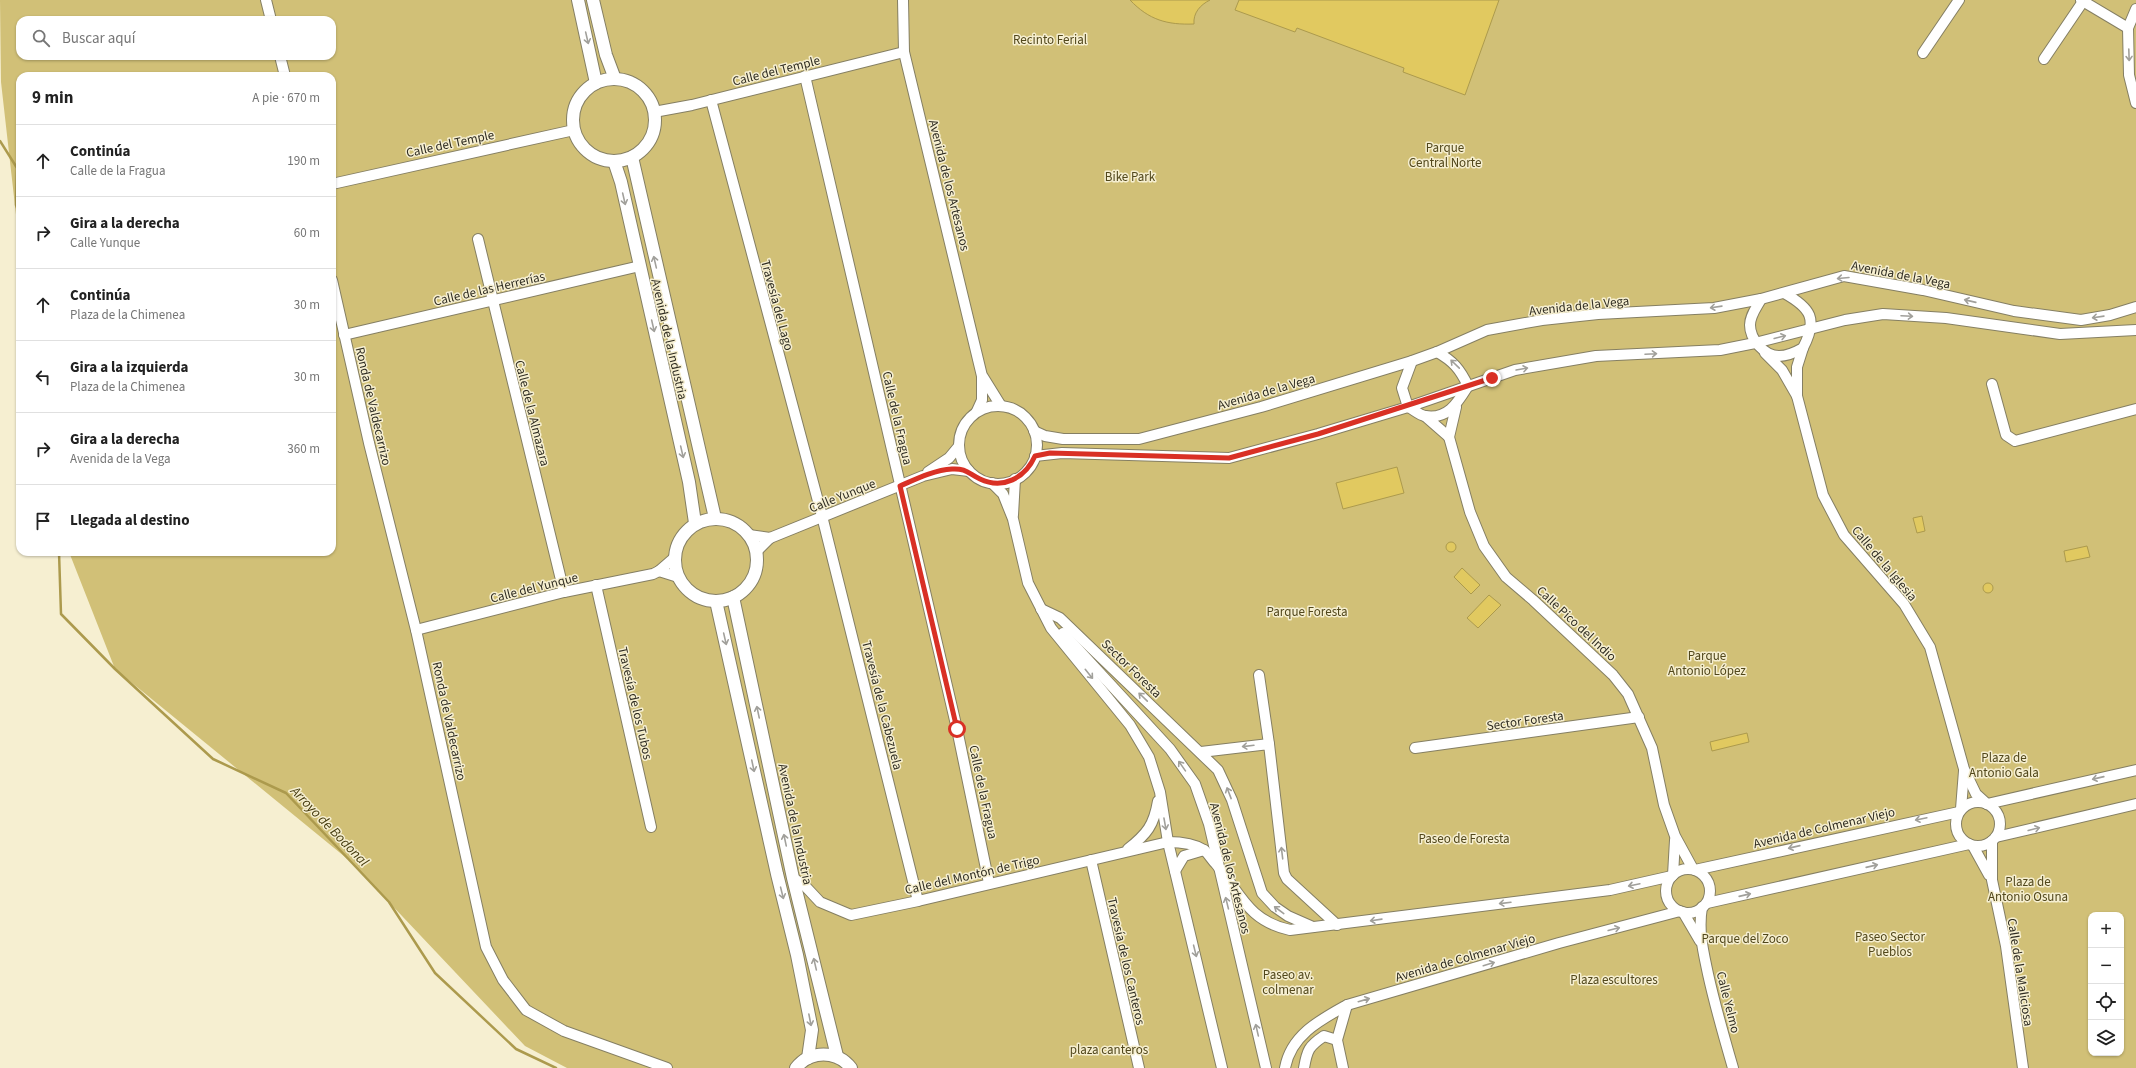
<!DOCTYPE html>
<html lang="es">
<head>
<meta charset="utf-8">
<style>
  :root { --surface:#fff; --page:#f6f6f6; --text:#222; --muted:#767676; --line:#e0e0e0 }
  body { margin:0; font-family:"Source Sans 3",sans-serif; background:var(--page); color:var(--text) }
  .controls { position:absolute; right:12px; bottom:12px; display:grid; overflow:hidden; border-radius:8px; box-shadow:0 1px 3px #0004 }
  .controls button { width:36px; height:36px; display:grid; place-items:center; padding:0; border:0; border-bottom:1px solid var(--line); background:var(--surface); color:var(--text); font:20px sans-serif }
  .stop { position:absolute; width:12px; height:12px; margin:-9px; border:3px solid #d93025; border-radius:50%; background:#fff }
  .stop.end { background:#d93025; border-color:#fff; box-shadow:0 1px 4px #0008 }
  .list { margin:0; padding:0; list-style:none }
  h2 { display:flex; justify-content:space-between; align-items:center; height:52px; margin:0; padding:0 16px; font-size:17px }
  h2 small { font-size:13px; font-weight:400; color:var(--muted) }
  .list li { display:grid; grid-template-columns:26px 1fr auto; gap:12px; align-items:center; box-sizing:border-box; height:72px; padding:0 16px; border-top:1px solid var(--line) }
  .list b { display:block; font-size:15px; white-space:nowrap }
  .list p { margin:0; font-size:13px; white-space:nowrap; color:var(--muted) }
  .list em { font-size:13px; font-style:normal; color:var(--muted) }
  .icon { flex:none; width:22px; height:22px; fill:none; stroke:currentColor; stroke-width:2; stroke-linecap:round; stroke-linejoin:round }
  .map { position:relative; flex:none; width:2136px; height:1068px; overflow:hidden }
  .search { position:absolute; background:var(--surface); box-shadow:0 1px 3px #0004; left:16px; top:16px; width:320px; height:44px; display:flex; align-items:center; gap:10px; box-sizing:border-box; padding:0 14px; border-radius:12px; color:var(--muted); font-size:15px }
  .panel { position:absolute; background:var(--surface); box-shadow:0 1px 3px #0004; left:16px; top:72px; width:320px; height:484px; border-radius:12px }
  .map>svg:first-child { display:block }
  .green { fill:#d1c077; fill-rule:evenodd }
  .water { fill:#e1c960; stroke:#ac9a4d }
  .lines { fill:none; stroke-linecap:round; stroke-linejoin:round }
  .stream { stroke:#ac9a4d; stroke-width:2.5 }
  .minor-casing { stroke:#857f63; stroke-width:12 }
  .tertiary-casing { stroke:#857f63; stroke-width:14 }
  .minor { stroke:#fff; stroke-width:10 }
  .tertiary { stroke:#fff; stroke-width:12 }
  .oneway { stroke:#a1a09b }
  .route { stroke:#d93025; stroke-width:5 }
  .labels { text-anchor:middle; stroke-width:3; stroke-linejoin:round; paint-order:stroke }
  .park-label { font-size:13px; fill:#51471b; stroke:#f6efd1 }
  .street-label { font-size:13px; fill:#2f2c21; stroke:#f6efd1 }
  .water-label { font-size:14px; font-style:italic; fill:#463c0f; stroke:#f6efd1 }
</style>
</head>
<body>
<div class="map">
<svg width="2136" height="1068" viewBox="0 0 2136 1068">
  <rect width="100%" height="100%" fill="#f6efd1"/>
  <path class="green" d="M0 0H2136V1068H567L525 1046 350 861 115 669 69 552H332V76H20V250L1 82ZM20 20H332V56H20ZM2091 915H2121V1053H2091Z"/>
  <g class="water">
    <path d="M1130 0H1210C1200 5 1193 13 1194 24 1167 25 1149 20 1130 0Z"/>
    <path d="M1239 0H1499L1465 95 1403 72 1404 68 1297 28 1295 32 1235 10Z"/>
    <path d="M1397 467 1404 493 1343 509 1336 483Z"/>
    <path d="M1922 516 1925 531 1917 533 1913 518Z"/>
    <circle cx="1451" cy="547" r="5"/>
    <path d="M2087 546 2090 557 2066 562 2064 551Z"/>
    <path d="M1462 568 1480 585 1471 594 1454 577Z"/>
    <circle cx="1988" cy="588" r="5"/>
    <path d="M1489 595 1501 605 1478 628 1467 618Z"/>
    <path d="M1747 733 1749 742 1712 751 1710 742Z"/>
  </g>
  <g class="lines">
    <g class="stream">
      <path d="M0 141 17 168 16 205 20 215"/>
      <path d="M59 552 61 614 115 669 213 759 286 793 389 902 435 973 516 1049 556 1068"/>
    </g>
    <g class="minor-casing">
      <g id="minor">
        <path d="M266 0 271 20"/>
        <path d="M903 0 904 52 982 376V400L977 411"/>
        <path d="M2081 0 2128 28"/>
        <path d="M2136 9 2128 28 2129 75 2136 103"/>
        <path d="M1923 53 1959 0"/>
        <path d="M280 56 285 76"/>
        <path d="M2044 59 2084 0"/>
        <path d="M805 76 957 729 989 883"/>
        <path d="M711 100 822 516 918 901"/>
        <path d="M654 112 692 105 904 52"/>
        <path d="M332 184 574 130"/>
        <path d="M478 239 564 592"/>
        <path d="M332 280 369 443 416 630 486 947 503 980 526 1010 564 1031 667 1068"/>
        <path d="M1761 299C1757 307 1750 315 1750 325 1750 339 1764 356 1779 356 1787 356 1796 352 1803 348 1818 319 1811 308 1784 293"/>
        <path d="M344 335 640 266"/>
        <path d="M1803 348 1797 367V396L1823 495 1844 535 1904 604 1930 647 1964 769 1976 794 1987 804"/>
        <path d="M1765 353 1782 370 1797 396"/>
        <path d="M1412 361 1402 388 1408 407C1413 409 1419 415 1425 416 1448 420 1458 402 1468 386 1460 369 1453 361 1437 352"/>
        <path d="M983 377 1001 406"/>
        <path d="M1992 384 2006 435 2015 441 2136 409"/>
        <circle cx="998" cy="445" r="39"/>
        <path d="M1456 407 1449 437 1470 512 1484 546 1506 577 1533 600 1613 675 1628 694 1652 748 1664 805 1675 836 1693 869"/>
        <path d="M1425 416 1449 437"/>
        <path d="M1034 431 1045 436 1063 439H1139L1261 407 1412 361 1437 352 1487 330 1542 320 1598 314 1714 308 1761 299 1844 276 1923 290 2014 311 2081 320 2110 315 2136 307"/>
        <path d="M1035 456 1062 453 1229 458 1318 434 1408 407 1515 370 1596 356 1720 350 1755 343 1845 320 1883 314 1946 318 2060 334 2136 330"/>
        <path d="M928 472 949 458 959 446"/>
        <path d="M992 483 1003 494 1013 519 1028 583 1051 628 1130 725 1149 757 1160 792 1168 842 1222 1068"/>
        <path d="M1013 515 1015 479"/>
        <path d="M749 535 770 538 923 476 952 469 969 471"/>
        <path d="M756 552 770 538"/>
        <path d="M659 571 678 577"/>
        <path d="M596 585 651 827"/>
        <path d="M1041 609 1060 618 1218 770 1232 800 1262 893 1275 907 1288 916 1313 927"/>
        <path d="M416 630 564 592 653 574 659 571 674 558"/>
        <path d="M1063 633 1170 749 1195 784 1209 824 1266 1068"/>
        <path d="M1259 675 1269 744"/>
        <path d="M1415 748 1639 717"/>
        <path d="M1201 752 1269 744 1284 873 1287 879 1337 925"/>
        <circle cx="1978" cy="824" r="22"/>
        <path d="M1987 804 2136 770"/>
        <path d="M1961 809 1964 771"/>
        <path d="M1996 837 2136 804"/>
        <path d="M1992 841V880L2006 946 2023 1068"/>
        <path d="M1973 846 1989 875"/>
        <path d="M1128 849C1147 834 1154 825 1158 801"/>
        <path d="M1091 860 1139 1068"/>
        <circle cx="1688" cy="891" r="22"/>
        <path d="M1695 870 1959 812"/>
        <path d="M1175 871 1184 856 1204 850"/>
        <path d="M1673 875 1675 840"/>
        <path d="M793 878 805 886 820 902 851 915 918 901 1168 842C1180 842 1193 843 1204 850 1208 853 1212 860 1216 864 1241 894 1248 921 1290 930L1610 890 1672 876"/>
        <path d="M1707 903 1969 844"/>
        <path d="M1702 907C1698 931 1703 950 1708 974 1715 1006 1724 1037 1733 1068"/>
        <path d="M1683 912 1700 941"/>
        <path d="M1285 1068C1291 1035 1320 1020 1347 1005L1559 943 1680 911"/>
        <path d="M1304 1068C1307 1050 1309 1046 1324 1036L1337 1040"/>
        <path d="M1343 1068 1337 1040 1347 1005"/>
      </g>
    </g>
    <g class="tertiary-casing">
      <g id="tertiary">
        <path d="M578 0 596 83"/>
        <path d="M593 0 606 55 615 79"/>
        <circle cx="614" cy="120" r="41"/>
        <path d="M632 157 715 518"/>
        <path d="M614 161 621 182 689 482 695 523"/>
        <circle cx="716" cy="560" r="41"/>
        <path d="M733 597 793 878 837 1056"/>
        <path d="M716 601 777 874 797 955 812 1030 808 1058"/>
        <path d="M796 1068C810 1050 837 1050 851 1068"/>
      </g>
    </g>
    <use href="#minor" class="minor"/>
    <use href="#tertiary" class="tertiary"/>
  </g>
  <defs><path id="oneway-shaft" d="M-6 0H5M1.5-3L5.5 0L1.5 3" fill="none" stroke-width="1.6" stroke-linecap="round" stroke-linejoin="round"/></defs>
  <g class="oneway">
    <use href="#oneway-shaft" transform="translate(587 38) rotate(77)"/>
    <use href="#oneway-shaft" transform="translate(2129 55) rotate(88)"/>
    <use href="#oneway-shaft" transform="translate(624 199) rotate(77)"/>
    <use href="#oneway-shaft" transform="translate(655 262) rotate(-103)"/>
    <use href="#oneway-shaft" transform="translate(1843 278) rotate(175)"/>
    <use href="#oneway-shaft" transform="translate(1970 301) rotate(-167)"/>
    <use href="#oneway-shaft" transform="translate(1716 307) rotate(172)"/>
    <use href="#oneway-shaft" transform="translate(1907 316) rotate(3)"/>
    <use href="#oneway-shaft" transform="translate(2098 317) rotate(172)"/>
    <use href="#oneway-shaft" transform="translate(653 326) rotate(77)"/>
    <use href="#oneway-shaft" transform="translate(1780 337) rotate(-14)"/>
    <use href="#oneway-shaft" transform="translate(1651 354) rotate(-3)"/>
    <use href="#oneway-shaft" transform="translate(1455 364) rotate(-136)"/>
    <use href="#oneway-shaft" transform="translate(1522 369) rotate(-10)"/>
    <use href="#oneway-shaft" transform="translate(682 452) rotate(77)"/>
    <use href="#oneway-shaft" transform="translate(725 639) rotate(77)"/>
    <use href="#oneway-shaft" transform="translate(1089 674) rotate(51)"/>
    <use href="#oneway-shaft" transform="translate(1143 697) rotate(-136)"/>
    <use href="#oneway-shaft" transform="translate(758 712) rotate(-102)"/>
    <use href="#oneway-shaft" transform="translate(1248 746) rotate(173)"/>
    <use href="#oneway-shaft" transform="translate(753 766) rotate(78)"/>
    <use href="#oneway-shaft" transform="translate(1182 766) rotate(-125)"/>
    <use href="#oneway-shaft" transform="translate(2098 778) rotate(167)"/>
    <use href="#oneway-shaft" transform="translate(1229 793) rotate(-111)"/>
    <use href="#oneway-shaft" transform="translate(1921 819) rotate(168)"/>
    <use href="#oneway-shaft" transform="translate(1165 824) rotate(80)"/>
    <use href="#oneway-shaft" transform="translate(2034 829) rotate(-14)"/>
    <use href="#oneway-shaft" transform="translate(785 840) rotate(-102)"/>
    <use href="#oneway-shaft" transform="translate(1794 847) rotate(167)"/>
    <use href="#oneway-shaft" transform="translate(1282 853) rotate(-97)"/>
    <use href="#oneway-shaft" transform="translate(1872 866) rotate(-13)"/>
    <use href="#oneway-shaft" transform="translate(1634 885) rotate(168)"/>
    <use href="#oneway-shaft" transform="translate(782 893) rotate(76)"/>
    <use href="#oneway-shaft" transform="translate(1745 895) rotate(-13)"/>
    <use href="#oneway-shaft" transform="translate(1227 903) rotate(-104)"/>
    <use href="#oneway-shaft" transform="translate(1505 903) rotate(173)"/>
    <use href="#oneway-shaft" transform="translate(1279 910) rotate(-143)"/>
    <use href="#oneway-shaft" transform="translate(1376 920) rotate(172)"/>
    <use href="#oneway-shaft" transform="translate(1614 929) rotate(-14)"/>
    <use href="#oneway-shaft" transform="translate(1195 951) rotate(76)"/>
    <use href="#oneway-shaft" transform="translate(815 964) rotate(-103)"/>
    <use href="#oneway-shaft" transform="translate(1489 964) rotate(-17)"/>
    <use href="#oneway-shaft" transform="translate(1364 1000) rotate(-16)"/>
    <use href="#oneway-shaft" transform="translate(810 1020) rotate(79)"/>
    <use href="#oneway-shaft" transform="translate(1257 1030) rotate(-103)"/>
  </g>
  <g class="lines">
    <path class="route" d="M957 729 900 486C916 479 934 470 952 469 966 468 969 474 980 479 1003 490 1025 478 1035 456L1050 453 1229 458 1318 434 1492 378"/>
  </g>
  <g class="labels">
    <g class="park-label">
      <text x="1050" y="44">Recinto Ferial</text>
      <text x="1445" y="152">Parque<tspan x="1445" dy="15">Central Norte</tspan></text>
      <text x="1130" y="181">Bike Park</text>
      <text x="1307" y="616">Parque Foresta</text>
      <text x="1707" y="660">Parque<tspan x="1707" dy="15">Antonio López</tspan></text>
      <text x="2004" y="762">Plaza de<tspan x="2004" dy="15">Antonio Gala</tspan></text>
      <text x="1464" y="843">Paseo de Foresta</text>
      <text x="2028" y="886">Plaza de<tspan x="2028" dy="15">Antonio Osuna</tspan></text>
      <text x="1890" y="941">Paseo Sector<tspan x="1890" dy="15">Pueblos</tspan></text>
      <text x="1745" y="943">Parque del Zoco</text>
      <text x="1288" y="979">Paseo av.<tspan x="1288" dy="15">colmenar</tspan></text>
      <text x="1614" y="984">Plaza escultores</text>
      <text x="1109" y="1054">plaza canteros</text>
    </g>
    <g class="street-label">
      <text transform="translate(776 70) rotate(-14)" y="5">Calle del Temple</text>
      <text transform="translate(450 143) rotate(-12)" y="5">Calle del Temple</text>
      <text transform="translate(950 185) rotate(76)" y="5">Avenida de los Artesanos</text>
      <text transform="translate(1901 274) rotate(11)" y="5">Avenida de la Vega</text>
      <text transform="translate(489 288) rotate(-13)" y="5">Calle de las Herrerías</text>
      <text transform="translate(778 305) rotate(75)" y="5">Travesía del Lago</text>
      <text transform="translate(1579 305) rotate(-6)" y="5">Avenida de la Vega</text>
      <text transform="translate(670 339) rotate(77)" y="5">Avenida de la Industria</text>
      <text transform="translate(1266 391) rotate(-16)" y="5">Avenida de la Vega</text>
      <text transform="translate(374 406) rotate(77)" y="5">Ronda de Valdecarrizo</text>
      <text transform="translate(533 413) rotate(76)" y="5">Calle de la Almazara</text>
      <text transform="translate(898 418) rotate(77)" y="5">Calle de la Fragua</text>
      <text transform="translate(842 495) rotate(-22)" y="5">Calle Yunque</text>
      <text transform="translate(1885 563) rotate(50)" y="5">Calle de la Iglesia</text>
      <text transform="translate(534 587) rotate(-14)" y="5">Calle del Yunque</text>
      <text transform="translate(1577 623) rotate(43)" y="5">Calle Pico del Indio</text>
      <text transform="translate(1132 668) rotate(44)" y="5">Sector Foresta</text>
      <text transform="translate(636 703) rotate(77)" y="5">Travesía de los Tubos</text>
      <text transform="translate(883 705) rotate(76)" y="5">Travesía de la Cabezuela</text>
      <text transform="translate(1525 720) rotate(-8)" y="5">Sector Foresta</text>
      <text transform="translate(450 721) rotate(78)" y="5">Ronda de Valdecarrizo</text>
      <text transform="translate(984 792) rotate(78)" y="5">Calle de la Fragua</text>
      <text transform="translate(796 824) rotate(78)" y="5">Avenida de la Industria</text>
      <text transform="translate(1824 827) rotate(-13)" y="5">Avenida de Colmenar Viejo</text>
      <text transform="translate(1231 868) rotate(76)" y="5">Avenida de los Artesanos</text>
      <text transform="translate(972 874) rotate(-13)" y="5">Calle del Montón de Trigo</text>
      <text transform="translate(1465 957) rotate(-16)" y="5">Avenida de Colmenar Viejo</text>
      <text transform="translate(1127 961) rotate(77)" y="5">Travesía de los Canteros</text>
      <text transform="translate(2021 972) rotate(81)" y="5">Calle de la Maliciosa</text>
      <text transform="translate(1729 1002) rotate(76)" y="5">Calle Yelmo</text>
    </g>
    <g class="water-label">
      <text transform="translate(330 826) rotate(46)" y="5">Arroyo de Bodonal</text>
    </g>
  </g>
</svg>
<div class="controls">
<button>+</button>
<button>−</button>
<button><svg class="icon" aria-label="locate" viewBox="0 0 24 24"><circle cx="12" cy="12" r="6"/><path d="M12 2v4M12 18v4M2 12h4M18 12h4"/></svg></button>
<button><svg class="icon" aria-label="layers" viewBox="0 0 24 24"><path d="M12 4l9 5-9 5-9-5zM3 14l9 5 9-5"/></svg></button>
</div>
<div class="stop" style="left:957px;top:729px"></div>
<div class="stop end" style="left:1492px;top:378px"></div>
<div class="search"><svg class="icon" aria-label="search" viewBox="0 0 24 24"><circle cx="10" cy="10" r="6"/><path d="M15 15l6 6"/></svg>Buscar aquí</div>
<section class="panel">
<h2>9 min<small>A pie · 670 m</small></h2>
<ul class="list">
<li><svg class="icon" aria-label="ahead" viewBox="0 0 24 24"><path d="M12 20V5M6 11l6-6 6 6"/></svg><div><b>Continúa</b><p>Calle de la Fragua</p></div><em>190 m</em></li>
<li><svg class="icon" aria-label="right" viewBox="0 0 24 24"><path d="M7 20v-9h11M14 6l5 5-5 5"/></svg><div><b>Gira a la derecha</b><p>Calle Yunque</p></div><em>60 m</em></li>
<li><svg class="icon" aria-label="ahead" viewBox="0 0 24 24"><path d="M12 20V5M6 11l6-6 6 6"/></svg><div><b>Continúa</b><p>Plaza de la Chimenea</p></div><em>30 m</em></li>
<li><svg class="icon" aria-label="left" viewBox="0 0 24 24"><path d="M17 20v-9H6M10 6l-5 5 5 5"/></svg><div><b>Gira a la izquierda</b><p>Plaza de la Chimenea</p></div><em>30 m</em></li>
<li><svg class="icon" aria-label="right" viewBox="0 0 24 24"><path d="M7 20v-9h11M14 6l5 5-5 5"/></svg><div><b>Gira a la derecha</b><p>Avenida de la Vega</p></div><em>360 m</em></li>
<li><svg class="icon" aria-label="arrive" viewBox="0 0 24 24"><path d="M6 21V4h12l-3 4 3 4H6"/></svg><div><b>Llegada al destino</b></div></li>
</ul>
</section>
</div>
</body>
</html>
